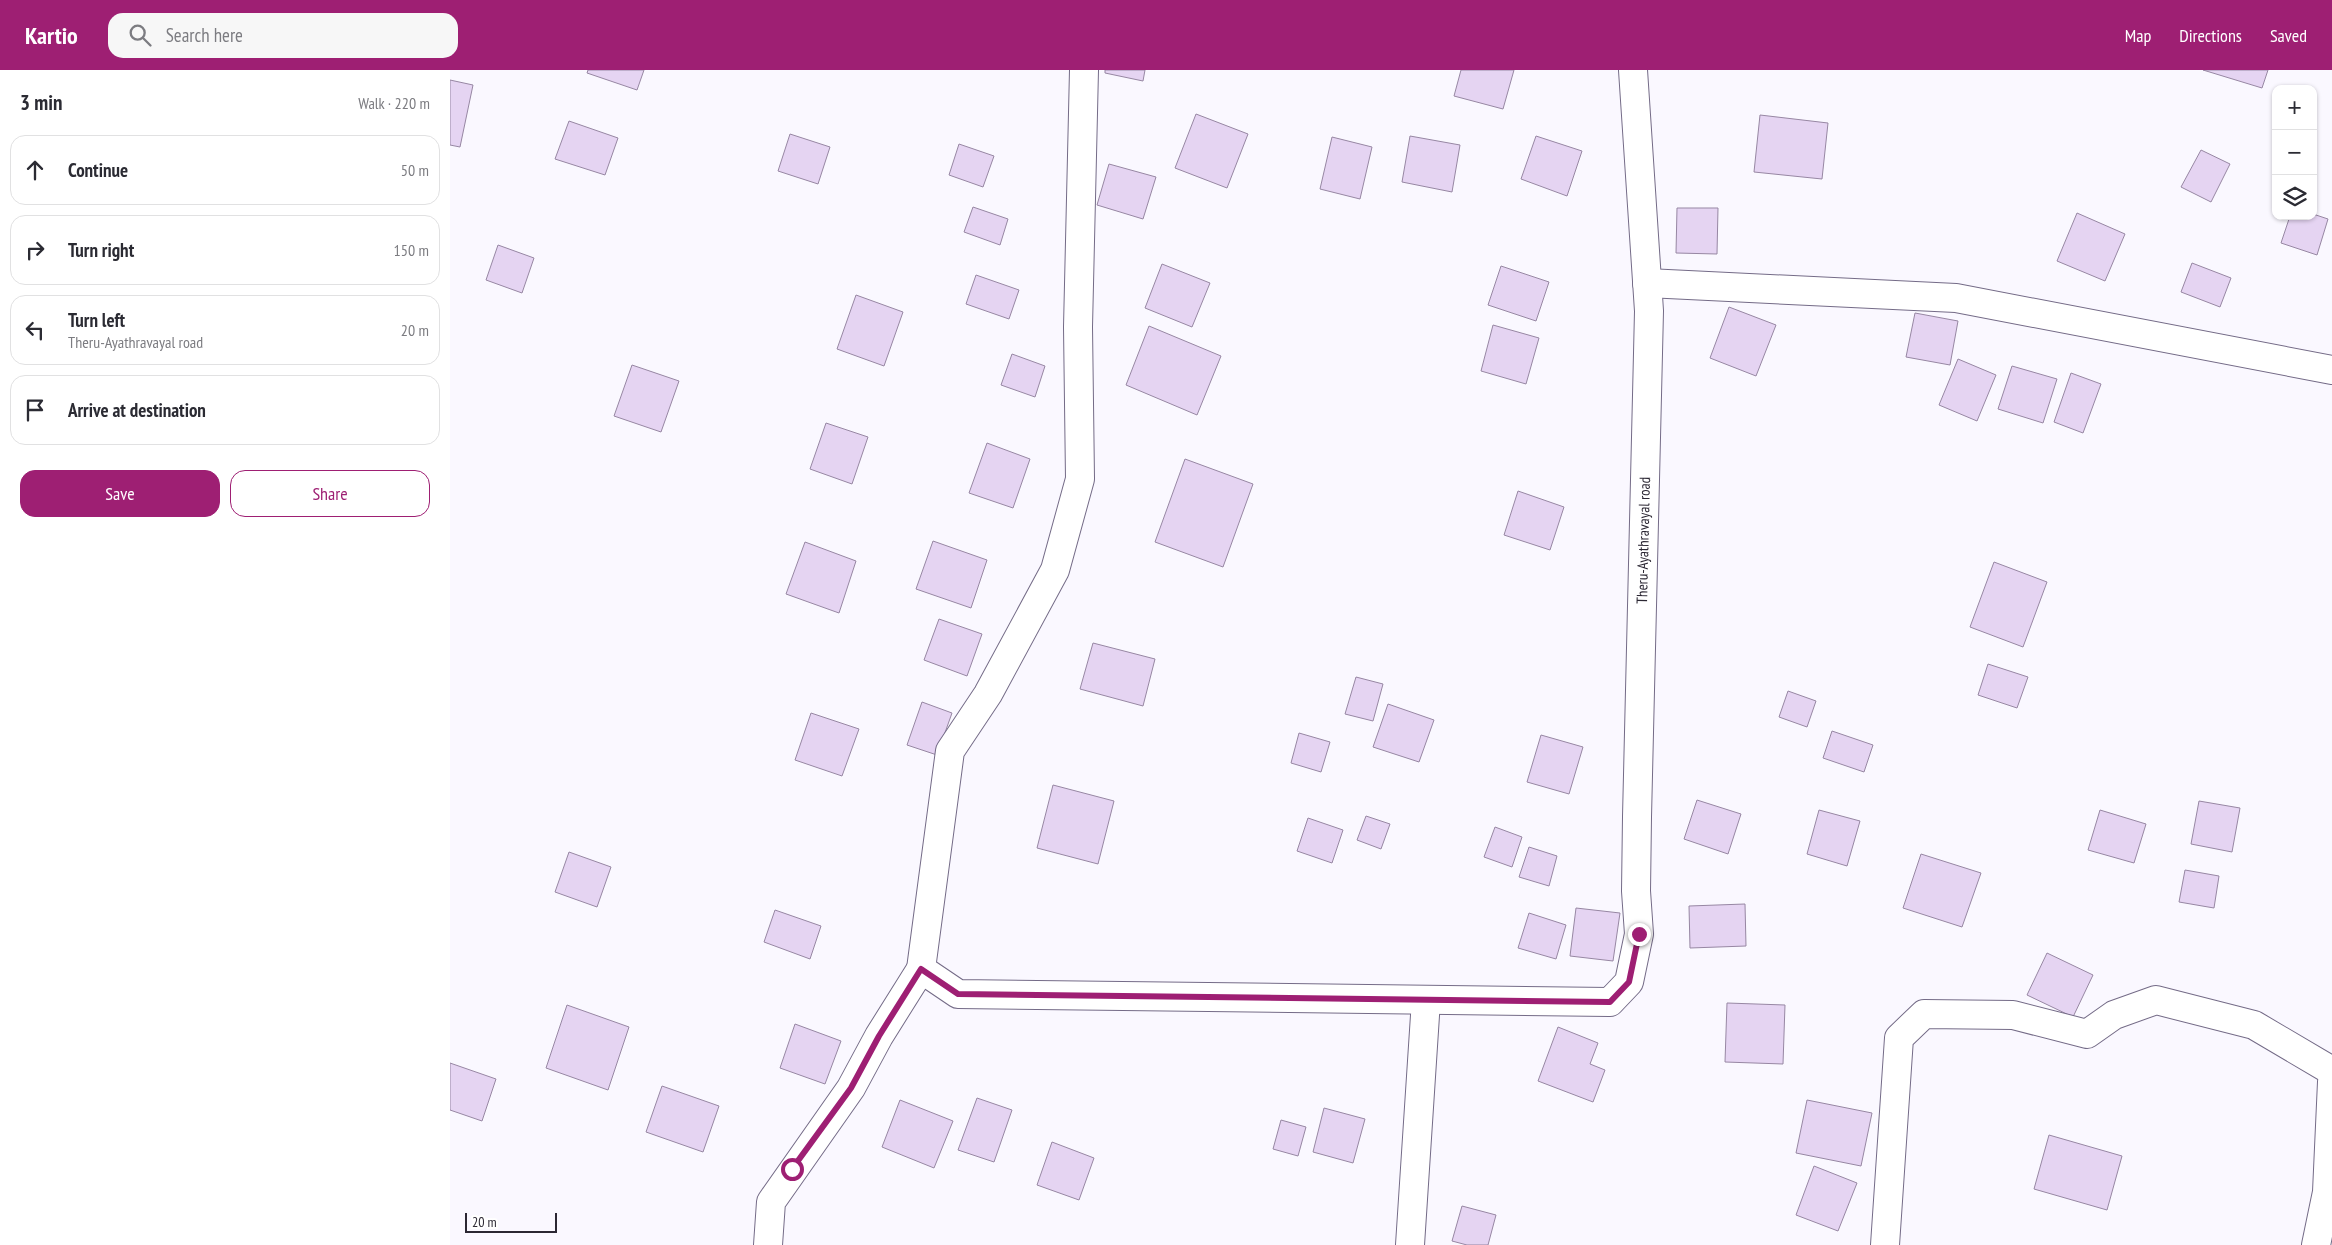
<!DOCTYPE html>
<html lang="en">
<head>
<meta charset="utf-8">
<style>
  :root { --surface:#fff; --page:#f7f7f7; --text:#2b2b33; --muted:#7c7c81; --line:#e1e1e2; --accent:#9e1f73 }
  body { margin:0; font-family:"PT Sans Narrow",sans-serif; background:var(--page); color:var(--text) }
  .controls { position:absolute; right:15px; top:15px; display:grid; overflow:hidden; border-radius:10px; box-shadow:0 1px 4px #0004 }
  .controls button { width:45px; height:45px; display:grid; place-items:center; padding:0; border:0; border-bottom:1px solid var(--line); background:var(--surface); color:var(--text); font:25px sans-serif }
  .scale { position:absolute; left:15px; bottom:12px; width:92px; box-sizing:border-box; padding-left:5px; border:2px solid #2b2733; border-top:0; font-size:14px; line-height:18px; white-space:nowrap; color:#2b2733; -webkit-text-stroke:4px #fff; paint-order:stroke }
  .stop { position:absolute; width:15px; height:15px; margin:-11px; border:4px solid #9e1f73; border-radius:50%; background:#fff }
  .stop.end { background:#9e1f73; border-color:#fff; box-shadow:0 1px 5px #0008 }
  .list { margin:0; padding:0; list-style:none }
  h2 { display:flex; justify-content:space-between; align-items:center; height:65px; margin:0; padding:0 20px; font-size:21px }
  h2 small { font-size:16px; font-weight:400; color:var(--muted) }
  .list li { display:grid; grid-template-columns:32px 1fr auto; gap:15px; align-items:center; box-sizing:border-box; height:70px; margin:0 10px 10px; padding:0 10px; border:1px solid var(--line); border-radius:15px }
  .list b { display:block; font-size:19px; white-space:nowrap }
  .list p { margin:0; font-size:16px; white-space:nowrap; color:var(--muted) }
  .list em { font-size:16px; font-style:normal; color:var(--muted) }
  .actions { display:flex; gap:10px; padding:15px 20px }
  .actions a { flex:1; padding:11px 0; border:1px solid var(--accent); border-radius:15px; text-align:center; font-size:18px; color:var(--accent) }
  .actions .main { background:var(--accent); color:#fff }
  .icon { flex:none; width:28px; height:28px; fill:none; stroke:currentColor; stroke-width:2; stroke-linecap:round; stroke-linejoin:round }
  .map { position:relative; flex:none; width:1882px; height:1175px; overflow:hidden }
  header { display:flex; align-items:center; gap:30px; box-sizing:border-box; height:70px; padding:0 25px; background:var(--accent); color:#fff }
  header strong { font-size:24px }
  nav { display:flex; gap:28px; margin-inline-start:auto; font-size:18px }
  .search { width:350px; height:45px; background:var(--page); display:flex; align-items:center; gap:12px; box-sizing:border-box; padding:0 18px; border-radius:15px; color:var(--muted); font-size:19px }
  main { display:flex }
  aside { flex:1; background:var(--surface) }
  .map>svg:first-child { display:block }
  .building { fill:#e5d4f2; stroke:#9787a3 }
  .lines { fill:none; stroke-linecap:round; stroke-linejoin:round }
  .street-casing { stroke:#746b87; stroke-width:30 }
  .street { stroke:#fff; stroke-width:28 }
  .route { stroke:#9e1f73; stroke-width:6 }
  .labels { text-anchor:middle; stroke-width:4; stroke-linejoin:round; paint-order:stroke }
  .street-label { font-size:15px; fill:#2b2733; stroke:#fff }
</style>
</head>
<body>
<header>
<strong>Kartio</strong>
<div class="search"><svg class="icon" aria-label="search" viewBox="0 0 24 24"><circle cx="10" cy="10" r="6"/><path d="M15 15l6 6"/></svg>Search here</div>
<nav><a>Map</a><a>Directions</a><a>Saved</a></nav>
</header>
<main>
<aside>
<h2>3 min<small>Walk · 220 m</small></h2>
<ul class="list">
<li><svg class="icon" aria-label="ahead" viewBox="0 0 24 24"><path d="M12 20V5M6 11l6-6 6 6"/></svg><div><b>Continue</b></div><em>50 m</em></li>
<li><svg class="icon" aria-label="right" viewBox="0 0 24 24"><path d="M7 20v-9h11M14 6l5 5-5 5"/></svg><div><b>Turn right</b></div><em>150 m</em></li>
<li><svg class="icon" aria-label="left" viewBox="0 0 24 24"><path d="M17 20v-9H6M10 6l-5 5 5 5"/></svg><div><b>Turn left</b><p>Theru-Ayathravayal road</p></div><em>20 m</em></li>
<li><svg class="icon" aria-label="arrive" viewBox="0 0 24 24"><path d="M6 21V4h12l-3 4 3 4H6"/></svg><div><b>Arrive at destination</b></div></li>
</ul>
<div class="actions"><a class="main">Save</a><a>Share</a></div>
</aside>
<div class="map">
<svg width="1882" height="1175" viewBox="0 0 1882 1175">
  <rect width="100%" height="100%" fill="#faf8ff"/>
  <g class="building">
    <path d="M138 0H194L187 20 137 3Z"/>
    <path d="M655 0H695L693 11 655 3Z"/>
    <path d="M1011 0H1064L1053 39 1004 26Z"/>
    <path d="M1753 0H1818L1812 18Z"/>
    <path d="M0 10 23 15 10 77 0 75Z"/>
    <path d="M746 44 798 64 777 118 725 98Z"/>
    <path d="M1310 45 1378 53 1372 109 1304 102Z"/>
    <path d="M119 51 168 68 155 105 105 89Z"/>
    <path d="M340 64 380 77 368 114 328 101Z"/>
    <path d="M960 66 1010 75 1002 122 952 112Z"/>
    <path d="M1086 66 1132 81 1117 126 1071 109Z"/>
    <path d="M882 67 922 77 910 129 870 119Z"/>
    <path d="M509 74 544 86 533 117 499 105Z"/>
    <path d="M1751 80 1780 94 1761 132 1731 117Z"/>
    <path d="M659 94 706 107 693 149 647 135Z"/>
    <path d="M523 137 558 149 550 175 514 162Z"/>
    <path d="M1227 138H1268L1267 184 1226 183Z"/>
    <path d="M1627 143 1675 164 1655 211 1607 191Z"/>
    <path d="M1863 144 1878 149 1867 185 1831 173 1840 146H1863Z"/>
    <path d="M48 175 84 188 72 223 36 210Z"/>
    <path d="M1742 193 1781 208 1770 237 1731 222Z"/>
    <path d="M712 194 760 213 742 257 695 238Z"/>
    <path d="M1051 196 1099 212 1086 251 1038 235Z"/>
    <path d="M526 205 569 220 559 249 516 234Z"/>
    <path d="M406 225 453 242 434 296 387 279Z"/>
    <path d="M1279 237 1326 255 1306 306 1260 288Z"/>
    <path d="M1465 243 1508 251 1500 295 1456 287Z"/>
    <path d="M1043 255 1089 268 1076 314 1031 301Z"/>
    <path d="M699 256 771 286 747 345 676 315Z"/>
    <path d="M562 284 595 296 585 327 551 315Z"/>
    <path d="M1508 289 1546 305 1527 351 1489 335Z"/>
    <path d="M182 295 229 311 211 362 164 346Z"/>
    <path d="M1562 296 1607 309 1593 353 1548 339Z"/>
    <path d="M1621 303 1651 314 1633 363 1604 352Z"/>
    <path d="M376 353 418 367 402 414 360 399Z"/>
    <path d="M537 373 580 389 563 438 519 423Z"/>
    <path d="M735 389 803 414 773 497 705 472Z"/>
    <path d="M1068 421 1114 437 1100 480 1054 465Z"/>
    <path d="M483 471 537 490 521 538 466 519Z"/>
    <path d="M355 472 406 491 389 543 336 524Z"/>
    <path d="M1544 492 1597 512 1573 577 1520 557Z"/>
    <path d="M489 549 532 564 517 606 474 590Z"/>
    <path d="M643 573 705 589 693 636 630 619Z"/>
    <path d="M1538 594 1578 607 1567 638 1528 625Z"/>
    <path d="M906 607 933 614 923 651 895 644Z"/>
    <path d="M1338 621 1366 631 1357 657 1329 647Z"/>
    <path d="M472 632 502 643 487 685 457 675Z"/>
    <path d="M938 634 984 650 969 692 923 677Z"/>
    <path d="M361 643 409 659 392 706 345 690Z"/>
    <path d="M1382 661 1423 675 1414 702 1373 688Z"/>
    <path d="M849 663 880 672 871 702 841 693Z"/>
    <path d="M1091 665 1133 677 1119 724 1077 712Z"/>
    <path d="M603 715 664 731 648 794 587 778Z"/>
    <path d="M1247 730 1291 744 1278 784 1234 769Z"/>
    <path d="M1749 731 1790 738 1782 782 1741 774Z"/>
    <path d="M1369 740 1410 751 1397 796 1357 784Z"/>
    <path d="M1650 740 1696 754 1684 793 1638 780Z"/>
    <path d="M916 746 940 754 931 779 907 770Z"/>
    <path d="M858 748 893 760 882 793 847 781Z"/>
    <path d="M1045 757 1072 767 1062 797 1034 787Z"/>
    <path d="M1079 777 1107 786 1099 816 1069 807Z"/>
    <path d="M119 782 161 797 147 837 105 822Z"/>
    <path d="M1471 784 1531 803 1512 857 1453 838Z"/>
    <path d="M1735 800 1769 806 1764 838 1729 832Z"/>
    <path d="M1295 834 1296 876 1240 878 1239 836Z"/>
    <path d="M1126 838 1170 843 1163 891 1120 886Z"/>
    <path d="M325 840 371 856 360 889 314 872Z"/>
    <path d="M1079 843 1116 855 1106 889 1068 878Z"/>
    <path d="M1597 883 1643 905 1623 947 1577 925Z"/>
    <path d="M1277 933 1335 935 1333 994 1275 992Z"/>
    <path d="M117 935 179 957 158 1020 96 998Z"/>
    <path d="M345 954 391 971 375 1014 330 998Z"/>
    <path d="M1108 957 1148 973 1140 994 1155 1000 1143 1032 1088 1011Z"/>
    <path d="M0 993 46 1009 32 1051 0 1040Z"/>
    <path d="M212 1016 269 1036 253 1082 196 1062Z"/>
    <path d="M527 1028 562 1040 544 1092 508 1080Z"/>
    <path d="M450 1030 503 1051 484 1098 432 1077Z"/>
    <path d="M1357 1030 1422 1043 1411 1096 1346 1083Z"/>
    <path d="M874 1038 915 1049 903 1093 863 1082Z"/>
    <path d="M831 1050 856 1057 848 1086 823 1079Z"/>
    <path d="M1599 1065 1672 1086 1657 1140 1584 1119Z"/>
    <path d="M602 1072 644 1088 629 1130 587 1115Z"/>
    <path d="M1364 1096 1407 1113 1388 1161 1346 1145Z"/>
    <path d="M1012 1136 1046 1145 1038 1175H1017L1002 1171Z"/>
  </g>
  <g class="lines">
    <g class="street-casing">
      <g id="street">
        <path id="s1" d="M634 0 628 257 630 409 605 500 538 624 500 681 471 899 508 924 1160 932 1179 912 1189 864 1186 821 1187 747 1199 241 1183 0"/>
        <path d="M1197 213 1506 228 1882 300"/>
        <path d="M318 1175 321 1132 401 1018 429 966 471 899"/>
        <path d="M960 1175 976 930"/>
        <path d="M1435 1175 1449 968 1474 944 1563 945 1637 964 1664 945 1706 930 1804 955 1882 1001"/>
        <path d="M1866 1175 1877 1122 1882 1012"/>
      </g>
    </g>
    <use href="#street" class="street"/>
  </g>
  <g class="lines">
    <path class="route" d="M342 1099 401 1018 429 966 471 899 508 924 1160 932 1179 912 1189 864"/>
  </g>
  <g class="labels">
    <g class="street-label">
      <text dy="5" stroke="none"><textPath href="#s1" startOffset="2100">Theru-Ayathravayal road</textPath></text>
    </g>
  </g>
</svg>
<div class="controls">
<button>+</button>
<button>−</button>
<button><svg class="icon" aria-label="layers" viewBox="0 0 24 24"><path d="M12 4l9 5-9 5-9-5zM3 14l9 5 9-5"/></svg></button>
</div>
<div class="scale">20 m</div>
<div class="stop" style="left:342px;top:1099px"></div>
<div class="stop end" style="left:1189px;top:864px"></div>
</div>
</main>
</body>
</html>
